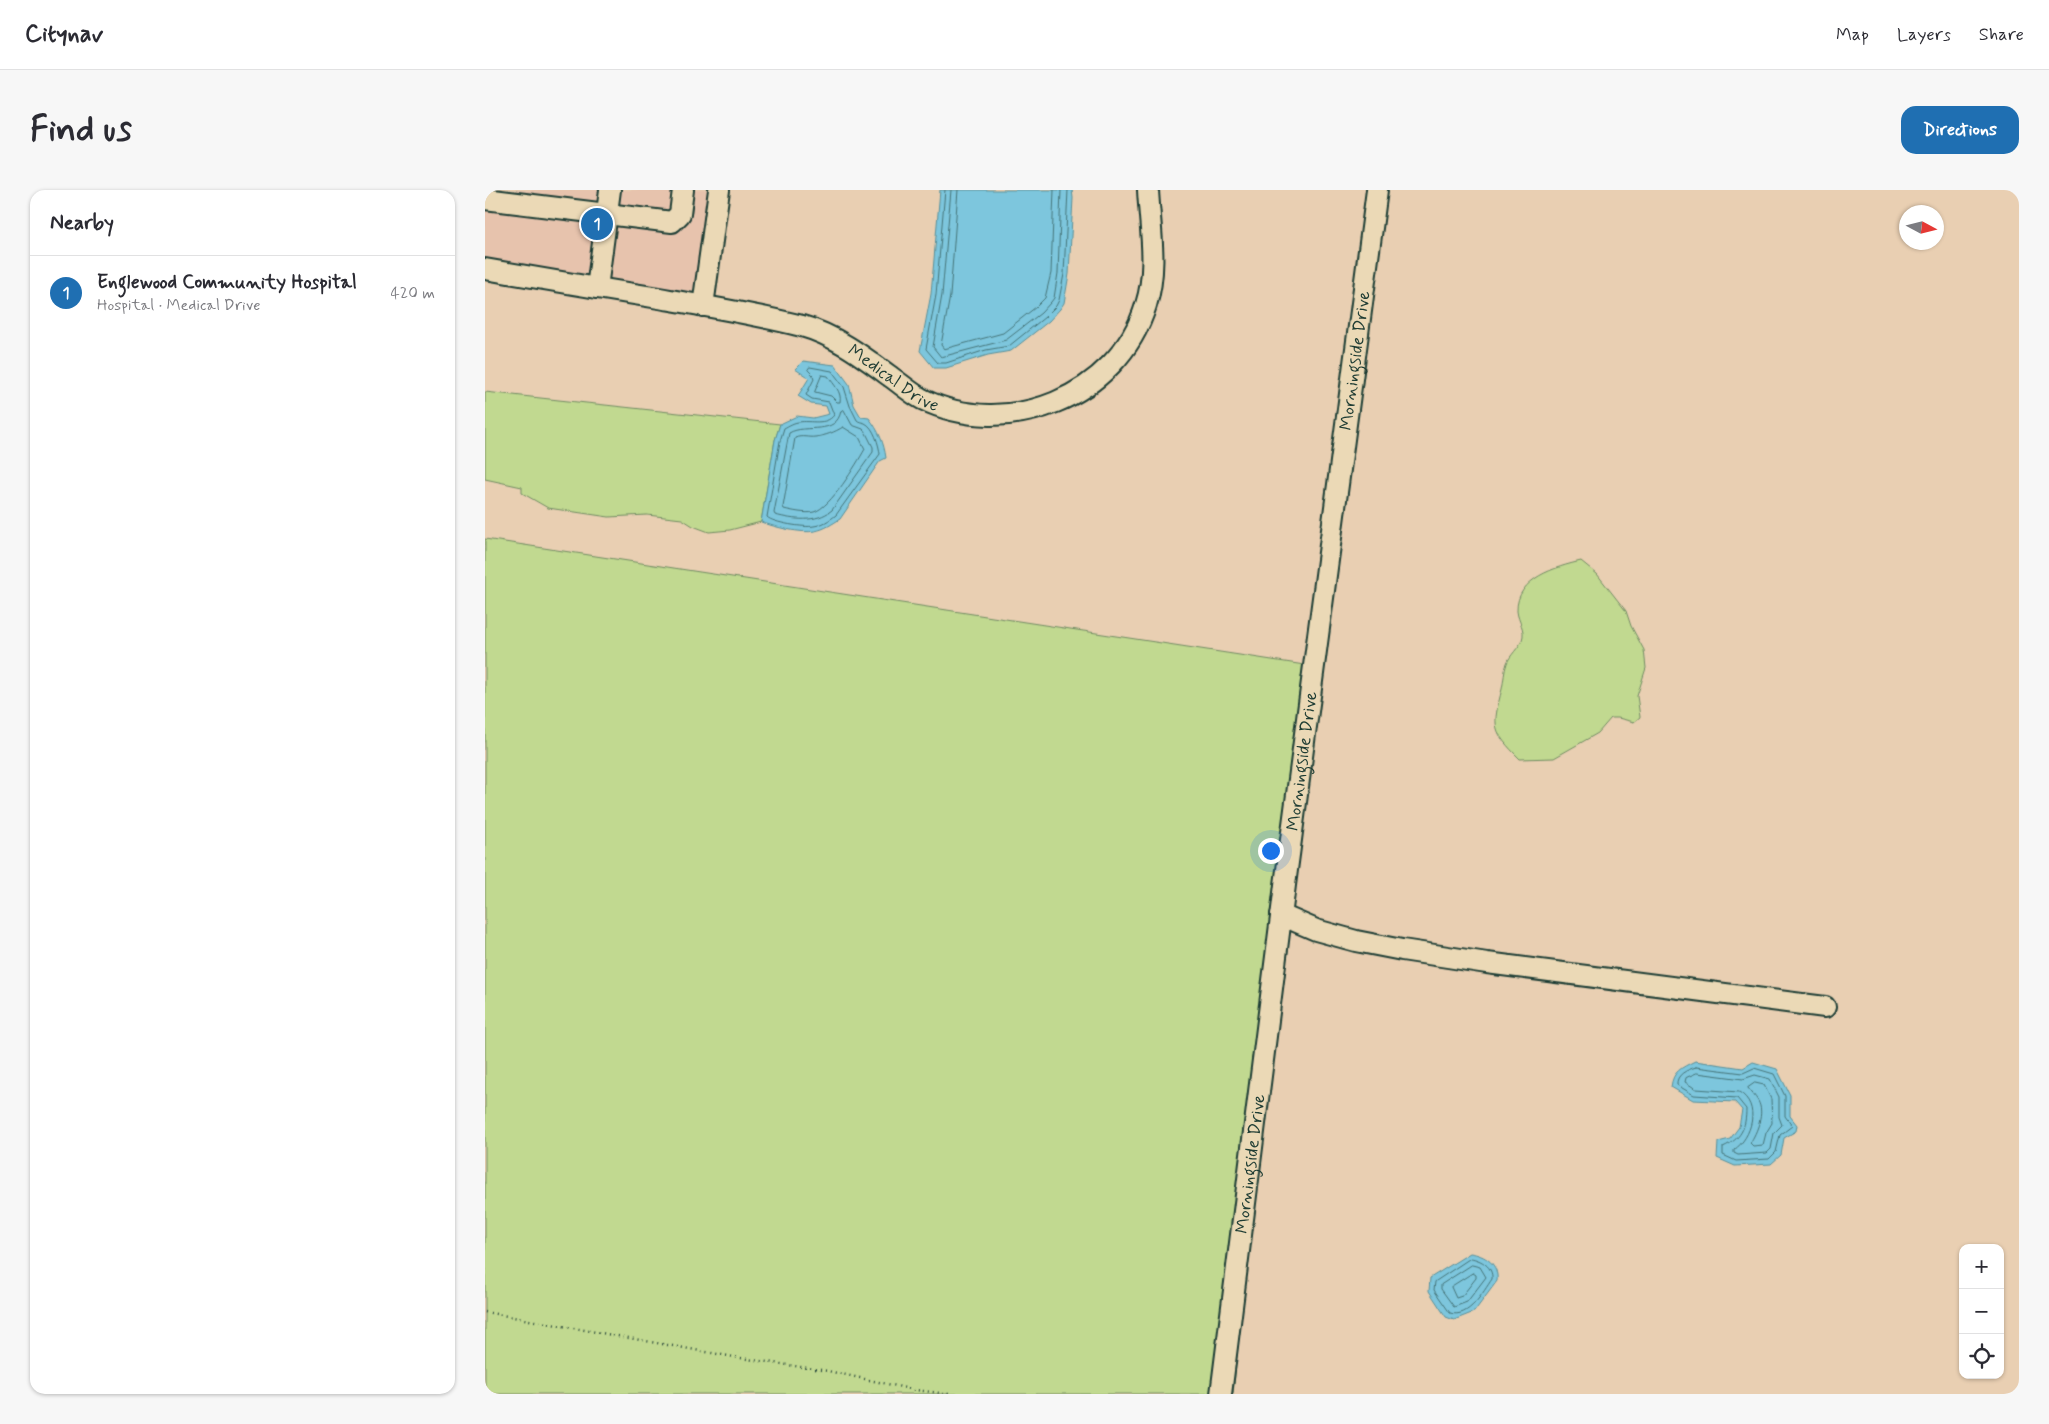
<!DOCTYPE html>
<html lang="en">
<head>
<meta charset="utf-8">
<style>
  :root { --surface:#fff; --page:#f7f7f7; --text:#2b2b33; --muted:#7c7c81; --line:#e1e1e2; --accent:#1f6fb2 }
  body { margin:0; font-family:Mynerve,sans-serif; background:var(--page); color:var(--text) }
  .controls { position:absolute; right:15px; bottom:15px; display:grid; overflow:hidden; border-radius:10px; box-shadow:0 1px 4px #0004 }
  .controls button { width:45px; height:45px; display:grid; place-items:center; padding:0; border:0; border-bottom:1px solid var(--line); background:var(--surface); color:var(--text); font:25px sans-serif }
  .compass { position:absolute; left:1414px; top:15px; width:45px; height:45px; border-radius:50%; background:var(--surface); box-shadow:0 1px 4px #0004; rotate:97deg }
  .you { position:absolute; left:785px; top:660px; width:18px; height:18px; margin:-12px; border:4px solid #fff; border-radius:50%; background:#1a73e8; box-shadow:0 0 0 8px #1a73e833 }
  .badge { display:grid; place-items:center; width:32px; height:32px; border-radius:50%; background:var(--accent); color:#fff; font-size:16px; font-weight:700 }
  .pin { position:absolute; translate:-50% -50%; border:2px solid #fff; box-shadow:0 1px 5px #0006 }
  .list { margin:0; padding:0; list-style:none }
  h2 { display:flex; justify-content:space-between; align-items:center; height:65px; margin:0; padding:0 20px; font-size:21px }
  h2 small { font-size:16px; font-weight:400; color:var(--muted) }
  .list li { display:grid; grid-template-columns:32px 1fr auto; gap:15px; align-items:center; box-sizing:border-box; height:75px; padding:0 20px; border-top:1px solid var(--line) }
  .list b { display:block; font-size:19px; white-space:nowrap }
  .list p { margin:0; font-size:16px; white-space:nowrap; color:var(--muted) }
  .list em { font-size:16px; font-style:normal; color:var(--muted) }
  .icon { flex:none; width:28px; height:28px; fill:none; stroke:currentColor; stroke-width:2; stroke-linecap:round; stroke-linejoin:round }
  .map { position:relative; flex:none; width:1534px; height:1204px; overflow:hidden; border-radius:15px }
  header { display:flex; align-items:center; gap:30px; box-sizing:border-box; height:70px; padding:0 25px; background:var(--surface); border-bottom:1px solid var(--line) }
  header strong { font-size:24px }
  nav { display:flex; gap:28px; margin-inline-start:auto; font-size:18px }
  .intro { display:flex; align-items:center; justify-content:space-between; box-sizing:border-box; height:120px; padding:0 30px }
  h1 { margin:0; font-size:35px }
  .button { padding:12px 22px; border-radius:15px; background:var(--accent); color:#fff; font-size:18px; font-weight:700 }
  main { display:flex; gap:30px; padding:0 30px }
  aside { flex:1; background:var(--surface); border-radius:15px; box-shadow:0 1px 4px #0004 }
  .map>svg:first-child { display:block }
  .built { fill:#e7c3ad }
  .green { fill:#c1d990; stroke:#708b62 }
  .water { fill:#7dc6dd; stroke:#578f99 }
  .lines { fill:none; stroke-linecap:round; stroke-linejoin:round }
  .shore { stroke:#457478; stroke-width:1 }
  .minor-casing { stroke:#1f3d34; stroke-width:24 }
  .path { stroke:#1f3d34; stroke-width:2.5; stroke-dasharray:1 4; stroke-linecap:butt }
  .minor { stroke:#ebd9b6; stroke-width:20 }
  .labels { text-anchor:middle; stroke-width:4; stroke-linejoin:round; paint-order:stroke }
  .street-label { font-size:18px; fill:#1f3d34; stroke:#ebd9b6 }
</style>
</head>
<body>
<header>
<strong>Citynav</strong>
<nav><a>Map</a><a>Layers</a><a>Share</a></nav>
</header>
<div class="intro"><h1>Find us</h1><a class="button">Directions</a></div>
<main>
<aside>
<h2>Nearby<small></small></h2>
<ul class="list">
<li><span class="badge">1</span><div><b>Englewood Community Hospital</b><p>Hospital · Medical Drive</p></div><em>420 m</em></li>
</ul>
</aside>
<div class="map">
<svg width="1534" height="1204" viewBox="0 0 1534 1204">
  <rect width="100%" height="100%" fill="#e9cfb2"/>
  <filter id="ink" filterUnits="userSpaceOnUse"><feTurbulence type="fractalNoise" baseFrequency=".02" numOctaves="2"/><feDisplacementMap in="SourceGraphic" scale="10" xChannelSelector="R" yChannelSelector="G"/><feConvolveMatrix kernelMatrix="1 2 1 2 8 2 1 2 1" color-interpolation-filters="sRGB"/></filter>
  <g filter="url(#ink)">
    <path class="built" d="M0 0H228L214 104 0 68Z"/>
    <g class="green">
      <path d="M0 202 295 234 290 250 276 332 245 340 224 342 208 336 197 329 162 325 124 327 63 318 37 303V297L0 289Z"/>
      <path d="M0 349 826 476 794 762 748 1204H0Z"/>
      <path d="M1096 371 1112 384 1141 421 1146 436 1159 460 1161 478 1152 506 1155 527 1149 532 1133 528H1126L1113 543 1069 568 1035 569C1007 541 1007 537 1017 499 1019 490 1019 481 1022 473 1025 465 1034 458 1037 450 1041 439 1033 432 1032 421 1031 388 1071 377 1096 371Z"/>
    </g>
    <g class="water">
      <path d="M455 0H587L588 8 584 84 579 113 575 119 564 131 526 161 503 165 461 178H449L435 161 446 104Z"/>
      <path d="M318 171 350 175 364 194 369 215 376 227 384 228C394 241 399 253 401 268L395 271 355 329C347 334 340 339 330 341 317 344 289 337 276 332L290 250 295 234 312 226 328 228 344 224 341 216 326 214 313 206 324 188 310 179Z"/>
      <path d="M1210 871 1258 878 1268 872 1292 879 1305 905V926L1312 935 1311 941 1299 948 1296 965 1286 974 1250 976 1232 968 1233 952 1245 949 1254 937 1257 920 1250 912 1208 910 1186 897C1188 881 1196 878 1210 871Z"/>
      <path d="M985 1063C1000 1065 1014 1074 1012 1091L989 1122 969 1130 961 1127 944 1101 945 1088Z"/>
    </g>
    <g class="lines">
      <g class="shore">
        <path d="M460 0 451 105 441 159 453 173H461L501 160 524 156 560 127 571 116 574 110 579 84 583 0"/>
        <path d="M466 0 457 105 448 157 456 167 521 150 556 123 566 112 569 108 573 83 576 0"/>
        <path d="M473 0 465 106 456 155 459 159 518 143 551 117 560 108 566 83 569 0"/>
        <path d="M325 177 347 181 359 197 365 216 372 230C374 232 377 232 380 233 389 237 394 255 395 264L351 325C345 330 337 335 329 336 320 338 288 333 282 327L295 251 299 238C303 236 309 232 314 232 325 230 341 236 349 225L344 212 327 209 321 205 329 189 328 185 323 180Z"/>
        <path d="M337 185 343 186C349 195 357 202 355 212H352L346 206 330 202Z"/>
        <path d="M359 220 367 235 378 239 381 243 388 257V262L347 320C331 333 309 330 290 325L289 323 304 243C321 233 351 247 356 221Z"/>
        <path d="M358 237 374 247 380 259C371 275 346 317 329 322 321 324 307 321 299 319L298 317 310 248C317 245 323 248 330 247 340 246 350 242 358 237Z"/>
        <path d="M1211 877 1258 883 1269 878 1289 884 1300 906V926L1307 936 1295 945 1291 962 1284 969 1251 971 1238 965V957C1256 949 1261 938 1261 919L1252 908 1209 905 1192 895C1191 884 1202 880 1211 877Z"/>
        <path d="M1212 883 1258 889 1270 885 1285 889 1294 907V927L1297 935 1289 943 1286 959 1282 963 1253 965 1249 963V960C1267 947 1276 915 1254 902L1211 899 1200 892 1201 888Z"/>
        <path d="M1270 893 1279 895 1286 909 1287 933 1281 943 1278 955 1268 956 1265 953C1272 942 1280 923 1273 911 1270 906 1266 902 1263 898Z"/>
        <path d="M986 1068C997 1070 1008 1077 1007 1089 998 1102 984 1129 965 1123L949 1100 950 1092Z"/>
        <path d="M987 1075 995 1077 1001 1087 982 1112 969 1117 956 1099V1095Z"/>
        <path d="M988 1083 991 1085V1088L977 1106 971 1108 966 1097Z"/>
      </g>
      <g class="minor-casing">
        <g id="minor">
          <path d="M0 9 187 32 195 24 198 0"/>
          <path id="s1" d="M0 79C58 89 116 99 174 108 221 116 270 124 317 136 350 145 379 167 406 187 416 194 426 203 437 209 522 251 633 207 661 115 673 77 665 39 663 0"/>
          <path d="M112 98 125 0"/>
          <path d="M218 116 234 0"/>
          <path d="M796 725 831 740 871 751 917 760 1002 773 1340 817"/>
          <path id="s2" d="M736 1204 800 695 892 0"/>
        </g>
      </g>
      <path class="path" d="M0 1122 249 1167 343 1181 430 1200 464 1204"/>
      <use href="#minor" class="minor"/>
    </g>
  </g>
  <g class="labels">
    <g class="street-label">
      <text dy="6" stroke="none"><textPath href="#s2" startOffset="1042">Morningside Drive</textPath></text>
      <text dy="6" stroke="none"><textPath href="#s1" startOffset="428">Medical Drive</textPath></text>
      <text dy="6" stroke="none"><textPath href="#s2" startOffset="638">Morningside Drive</textPath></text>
      <text dy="6" stroke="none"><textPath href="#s2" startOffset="232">Morningside Drive</textPath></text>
    </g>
  </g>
</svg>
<div class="controls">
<button>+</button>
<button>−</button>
<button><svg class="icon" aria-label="locate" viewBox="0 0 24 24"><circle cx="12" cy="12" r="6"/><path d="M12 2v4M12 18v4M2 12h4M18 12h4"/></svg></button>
</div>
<svg class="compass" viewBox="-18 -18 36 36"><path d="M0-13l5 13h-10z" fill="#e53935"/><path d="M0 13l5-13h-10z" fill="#7c7c81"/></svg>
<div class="you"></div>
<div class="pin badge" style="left:112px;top:34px">1</div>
</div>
</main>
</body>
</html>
